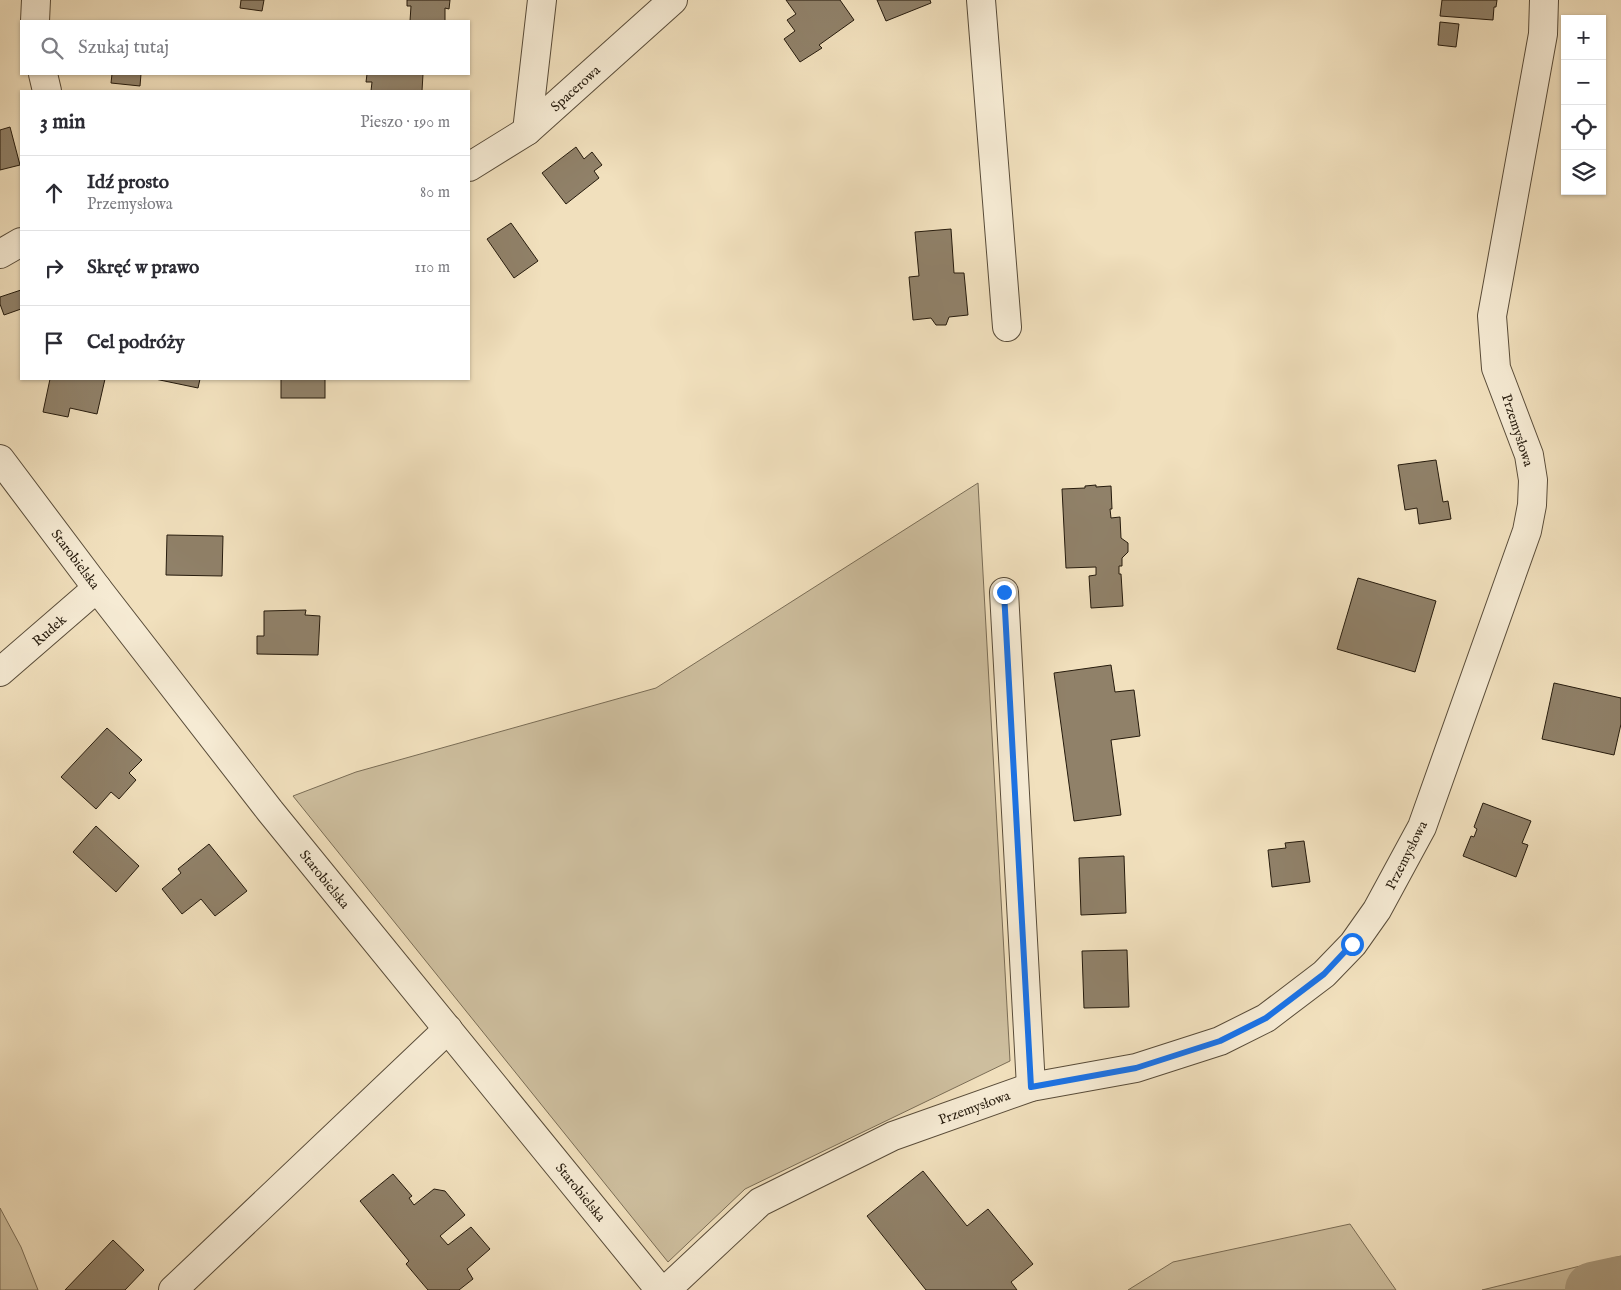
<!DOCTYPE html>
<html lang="pl">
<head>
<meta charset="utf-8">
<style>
  :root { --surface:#fff; --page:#f7f7f7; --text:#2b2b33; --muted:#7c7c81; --line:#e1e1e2 }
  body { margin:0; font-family:"IM FELL English",serif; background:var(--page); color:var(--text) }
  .controls { position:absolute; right:15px; top:15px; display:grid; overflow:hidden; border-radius:0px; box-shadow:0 1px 4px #0004 }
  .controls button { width:45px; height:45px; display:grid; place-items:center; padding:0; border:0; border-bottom:1px solid var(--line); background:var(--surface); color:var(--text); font:25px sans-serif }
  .stop { position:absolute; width:15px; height:15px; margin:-11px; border:4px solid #1a73e8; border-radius:50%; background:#fff }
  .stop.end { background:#1a73e8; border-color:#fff; box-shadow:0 1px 5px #0008 }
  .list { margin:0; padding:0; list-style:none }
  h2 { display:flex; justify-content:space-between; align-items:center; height:65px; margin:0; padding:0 20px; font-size:21px }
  h2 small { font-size:16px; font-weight:400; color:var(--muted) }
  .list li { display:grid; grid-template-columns:32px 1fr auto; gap:15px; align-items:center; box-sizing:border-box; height:75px; padding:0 20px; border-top:1px solid var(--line) }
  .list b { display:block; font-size:19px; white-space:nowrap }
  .list p { margin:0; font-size:16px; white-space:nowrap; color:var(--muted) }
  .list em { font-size:16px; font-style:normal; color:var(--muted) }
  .icon { flex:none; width:28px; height:28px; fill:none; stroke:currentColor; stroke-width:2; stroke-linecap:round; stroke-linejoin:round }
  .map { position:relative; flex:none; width:1621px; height:1290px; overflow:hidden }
  .search { position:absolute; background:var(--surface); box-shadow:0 1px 4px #0004; left:20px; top:20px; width:450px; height:55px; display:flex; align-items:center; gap:12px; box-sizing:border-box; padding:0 18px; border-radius:0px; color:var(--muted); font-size:19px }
  .panel { position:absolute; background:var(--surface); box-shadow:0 1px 4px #0004; left:20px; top:90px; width:450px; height:290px; border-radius:0px }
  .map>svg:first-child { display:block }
  .green { fill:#cebf9f; stroke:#7a6d56 }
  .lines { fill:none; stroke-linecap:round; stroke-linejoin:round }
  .river { stroke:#ac9d81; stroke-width:56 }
  .building { fill:#908169; stroke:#261b0d }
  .minor-casing { stroke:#594c39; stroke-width:30 }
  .minor { stroke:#f6ebd4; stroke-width:28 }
  .route { stroke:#1a73e8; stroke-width:6 }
  .labels { text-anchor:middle; stroke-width:4.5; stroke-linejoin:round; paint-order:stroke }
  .street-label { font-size:14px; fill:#261b0d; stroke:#f6ebd4 }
</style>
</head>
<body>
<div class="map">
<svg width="1621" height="1290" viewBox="0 0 1621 1290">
  <rect width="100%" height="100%" fill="#f1e0bd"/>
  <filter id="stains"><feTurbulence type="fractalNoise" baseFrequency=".004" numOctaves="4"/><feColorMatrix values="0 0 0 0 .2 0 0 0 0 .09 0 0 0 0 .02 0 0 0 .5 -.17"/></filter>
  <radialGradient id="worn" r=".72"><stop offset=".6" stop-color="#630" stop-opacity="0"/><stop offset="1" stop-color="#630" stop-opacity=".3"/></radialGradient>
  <g class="green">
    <path d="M978 483 1010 1061 745 1189 668 1262 293 796 356 772 656 688Z"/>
    <path d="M0 1208 21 1247 38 1290H0Z"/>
    <path d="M1350 1224 1396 1290H1128L1173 1262Z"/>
    <path d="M1621 1256V1290H1482Z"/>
  </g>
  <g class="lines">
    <path class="river" d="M1593 1290 1621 1284"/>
  </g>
  <g class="building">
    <path d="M241 0H264L262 11 240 8Z"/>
    <path d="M407 0H450L449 9 445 8V21H410L411 6H407Z"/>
    <path d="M786 0H840L854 20 819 45 822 48 800 62 784 39 795 31 787 20 796 14Z"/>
    <path d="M877 0H930L931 3 886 21Z"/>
    <path d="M1442 0H1497L1496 7H1494L1493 20 1440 16Z"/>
    <path d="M1440 22 1459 24 1456 47 1438 45Z"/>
    <path d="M112 74H141L140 86 111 83Z"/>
    <path d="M367 74H423L422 91H371L372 82H366Z"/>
    <path d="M10 127 20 165 0 170V130Z"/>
    <path d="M576 147 584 159 592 152 602 165 594 171 599 178 566 204 542 173Z"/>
    <path d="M511 223 538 261 514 278 487 239Z"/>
    <path d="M951 229 954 273H964L968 315 949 317 946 325H936L931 318 913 320 909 277 919 276 915 232Z"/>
    <path d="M21 290V309L4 315 0 304V297Z"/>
    <path d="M50 379H105L97 414 70 408 68 417 43 412Z"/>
    <path d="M155 379H200L198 388Z"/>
    <rect x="281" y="379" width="44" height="19"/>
    <path d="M1436 460 1443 502 1448 501 1451 519 1419 524 1417 508 1405 510 1398 465Z"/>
    <path d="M1096 485V487L1111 486 1112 509H1110L1111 518 1120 517 1121 538 1128 543V552L1122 558V566H1119V574H1121L1123 606 1091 608 1089 576 1096 575V567L1066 568 1062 489 1085 488V486Z"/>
    <path d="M167 535 223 536 222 576 166 575Z"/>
    <path d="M1358 578 1436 601 1415 672 1337 649Z"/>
    <path d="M306 610 305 615 320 616 318 655 257 654V636H264V611Z"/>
    <path d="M1111 665 1115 692 1134 690 1140 736 1111 740 1121 815 1074 821 1054 673Z"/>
    <path d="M1554 683 1621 698V724L1614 755 1542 739Z"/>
    <path d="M107 728 142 760 129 773 136 780 119 799 111 792 96 809 61 777Z"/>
    <path d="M1483 803 1531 821 1522 843 1528 845 1516 877 1463 856 1471 836 1474 837 1477 829 1474 827Z"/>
    <path d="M96 826 139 866 116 892 73 852Z"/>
    <path d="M1304 841 1310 882 1272 887 1268 850 1286 848 1285 843Z"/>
    <path d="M209 844 247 891 215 916 201 899 182 914 162 889 181 873 178 869Z"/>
    <path d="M1124 856 1126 913 1081 915 1079 858Z"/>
    <path d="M1127 950 1129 1007 1084 1008 1082 951Z"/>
    <path d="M923 1171 967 1226 988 1209 1033 1264 1011 1282 1017 1290H926L867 1216Z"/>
    <path d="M393 1174 412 1196 409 1198 414 1205 434 1189 445 1191 465 1215 440 1236 448 1245 471 1227 490 1249 467 1269 473 1279 459 1290H428L406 1264 409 1261 360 1201Z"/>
    <path d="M113 1240 144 1270 125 1290H65Z"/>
  </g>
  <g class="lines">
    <g class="minor-casing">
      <g id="minor">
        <path d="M981 0 1007 327"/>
        <path d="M35 21 36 0"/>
        <path d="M43 74 47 91"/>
        <path d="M527 131 542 0"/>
        <path d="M469 167 527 131 673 0"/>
        <path d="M0 254 21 242"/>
        <path d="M0 459 97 588 270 811 660 1290"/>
        <path d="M1004 592 1031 1087"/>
        <path d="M0 672 97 588"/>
        <path d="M173 1290 448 1029"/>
        <path d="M666 1290 760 1202 893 1136 1031 1087 1136 1068 1220 1041 1266 1018 1324 974 1353 944 1377 910 1422 827 1527 531 1532 505 1533 480 1529 455 1496 368 1492 316 1543 34 1544 0"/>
      </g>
    </g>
    <use href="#minor" class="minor"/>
  </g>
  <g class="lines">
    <path class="route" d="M1004 592 1031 1087 1136 1068 1220 1041 1266 1018 1324 974 1352 944"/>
  </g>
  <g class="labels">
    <g class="street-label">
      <text transform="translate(575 88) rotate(-42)" y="5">Spacerowa</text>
      <text transform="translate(1518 430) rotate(72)" y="5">Przemysłowa</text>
      <text transform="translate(76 559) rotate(53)" y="5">Starobielska</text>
      <text transform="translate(49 630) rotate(-41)" y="5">Rudek</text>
      <text transform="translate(1406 855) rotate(-63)" y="5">Przemysłowa</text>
      <text transform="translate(325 879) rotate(51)" y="5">Starobielska</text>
      <text transform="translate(974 1107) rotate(-20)" y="5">Przemysłowa</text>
      <text transform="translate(581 1192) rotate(51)" y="5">Starobielska</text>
    </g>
  </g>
  <rect width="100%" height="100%" filter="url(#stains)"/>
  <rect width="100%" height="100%" fill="url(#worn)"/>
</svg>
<div class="controls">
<button>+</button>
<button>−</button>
<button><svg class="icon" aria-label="locate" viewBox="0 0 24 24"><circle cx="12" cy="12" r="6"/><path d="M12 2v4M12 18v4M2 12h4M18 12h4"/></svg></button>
<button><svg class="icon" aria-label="layers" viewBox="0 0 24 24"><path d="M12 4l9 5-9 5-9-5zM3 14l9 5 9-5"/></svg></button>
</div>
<div class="stop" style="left:1352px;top:944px"></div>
<div class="stop end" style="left:1004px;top:592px"></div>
<div class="search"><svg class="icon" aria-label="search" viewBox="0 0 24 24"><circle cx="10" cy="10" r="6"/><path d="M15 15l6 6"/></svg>Szukaj tutaj</div>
<section class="panel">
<h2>3 min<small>Pieszo · 190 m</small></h2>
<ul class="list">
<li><svg class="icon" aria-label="ahead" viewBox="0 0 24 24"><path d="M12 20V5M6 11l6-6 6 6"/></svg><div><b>Idź prosto</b><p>Przemysłowa</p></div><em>80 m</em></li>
<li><svg class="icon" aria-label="right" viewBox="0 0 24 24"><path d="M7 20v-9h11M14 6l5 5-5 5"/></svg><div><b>Skręć w prawo</b></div><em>110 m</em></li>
<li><svg class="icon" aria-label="arrive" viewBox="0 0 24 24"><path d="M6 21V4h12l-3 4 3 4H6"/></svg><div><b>Cel podróży</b></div></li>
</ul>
</section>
</div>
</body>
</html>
